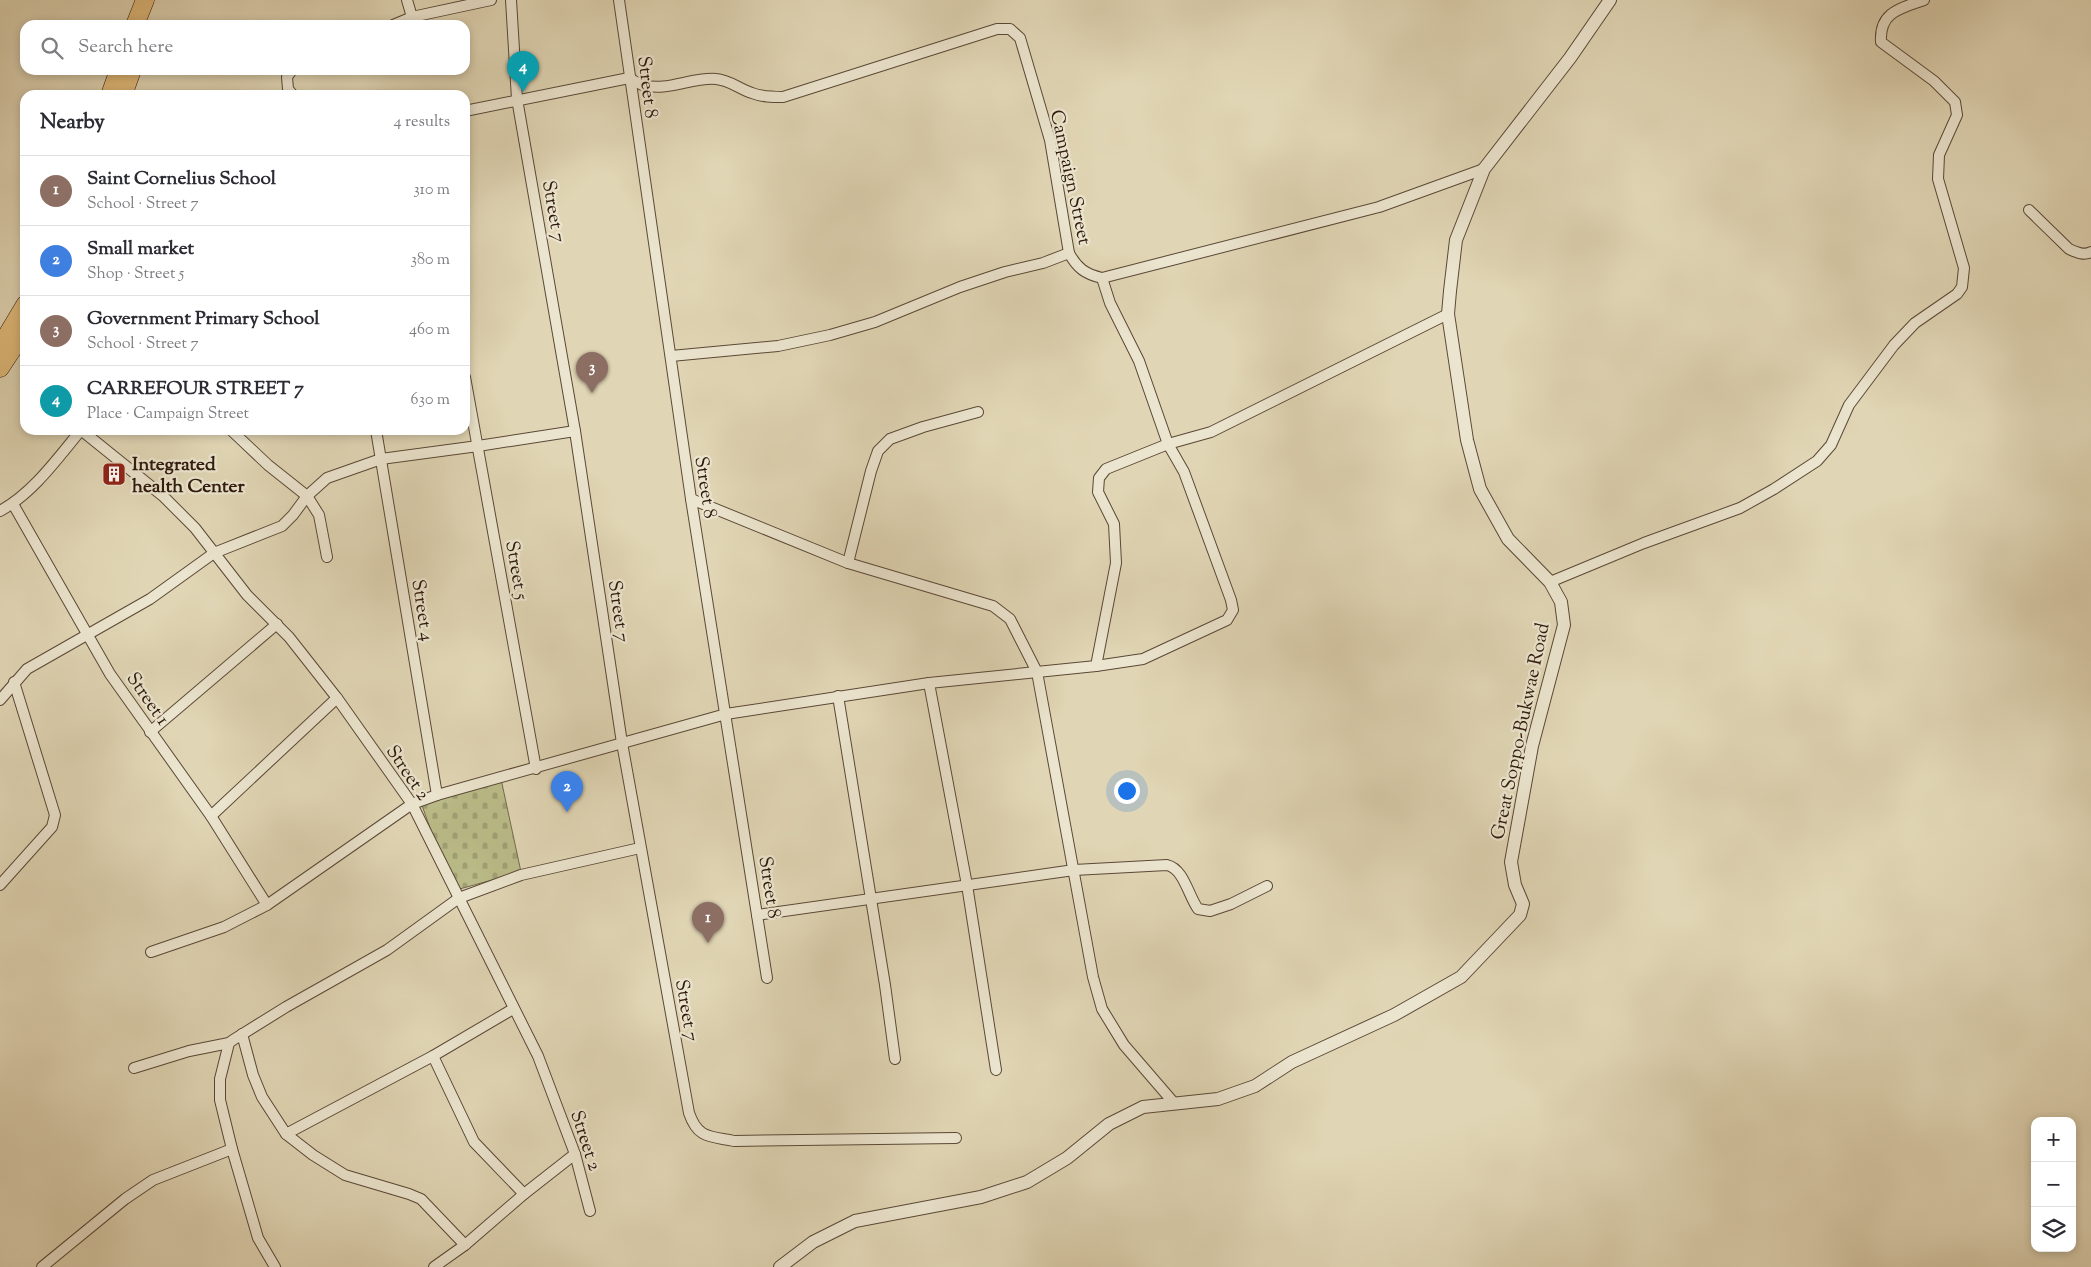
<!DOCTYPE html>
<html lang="en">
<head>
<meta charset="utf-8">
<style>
  :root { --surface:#fff; --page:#f2f2f3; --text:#2b2b33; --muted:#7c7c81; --line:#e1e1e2; --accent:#8f2418 }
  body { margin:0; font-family:"Sorts Mill Goudy",serif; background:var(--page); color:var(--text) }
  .controls { position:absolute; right:15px; bottom:15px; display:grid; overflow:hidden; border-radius:10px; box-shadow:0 2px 8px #0003 }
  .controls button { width:45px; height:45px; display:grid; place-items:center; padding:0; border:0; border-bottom:1px solid var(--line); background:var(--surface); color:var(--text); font:25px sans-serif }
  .you { position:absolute; left:1126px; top:790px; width:18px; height:18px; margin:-12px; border:4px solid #fff; border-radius:50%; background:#1a73e8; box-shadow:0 0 0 8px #1a73e833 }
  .badge { display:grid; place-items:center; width:32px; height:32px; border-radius:50%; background:var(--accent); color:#fff; font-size:16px; font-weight:700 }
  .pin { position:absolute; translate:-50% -41px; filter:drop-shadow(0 1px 2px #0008) }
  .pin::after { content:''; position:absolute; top:26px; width:18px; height:15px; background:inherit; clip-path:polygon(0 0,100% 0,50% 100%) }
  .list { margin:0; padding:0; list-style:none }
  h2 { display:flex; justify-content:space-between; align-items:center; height:65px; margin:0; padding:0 20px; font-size:21px }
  h2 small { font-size:16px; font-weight:400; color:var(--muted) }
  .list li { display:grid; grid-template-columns:32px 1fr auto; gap:15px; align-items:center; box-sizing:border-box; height:70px; padding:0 20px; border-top:1px solid var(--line) }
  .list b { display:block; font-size:19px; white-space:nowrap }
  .list p { margin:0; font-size:16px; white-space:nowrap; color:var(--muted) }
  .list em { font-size:16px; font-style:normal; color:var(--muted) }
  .icon { flex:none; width:28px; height:28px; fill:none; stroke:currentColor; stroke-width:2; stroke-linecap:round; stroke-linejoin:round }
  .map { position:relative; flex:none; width:2091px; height:1267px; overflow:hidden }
  .search { position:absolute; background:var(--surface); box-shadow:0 2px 8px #0003; left:20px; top:20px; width:450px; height:55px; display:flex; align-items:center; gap:12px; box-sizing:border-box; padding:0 18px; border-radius:15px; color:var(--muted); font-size:19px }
  .panel { position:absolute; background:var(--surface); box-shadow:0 2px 8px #0003; left:20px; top:90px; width:450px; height:345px; border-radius:15px }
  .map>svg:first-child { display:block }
  .cemetery { fill:url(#cemetery-stones); stroke:#746a4a }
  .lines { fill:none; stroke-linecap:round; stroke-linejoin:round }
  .minor-casing { stroke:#5a4836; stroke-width:12 }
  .tertiary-casing { stroke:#5a4836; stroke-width:14 }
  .trunk-casing { stroke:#2e190c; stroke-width:19 }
  .minor { stroke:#ebe4ce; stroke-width:10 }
  .tertiary { stroke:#ebe4ce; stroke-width:12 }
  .trunk { stroke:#e0ba7a; stroke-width:18 }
  .labels { text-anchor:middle; stroke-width:4.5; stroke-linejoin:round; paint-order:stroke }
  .street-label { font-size:19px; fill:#2e190c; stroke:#ebe4ce }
  .poi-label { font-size:19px; font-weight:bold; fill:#2e190c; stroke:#ebe4ce; text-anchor:start }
</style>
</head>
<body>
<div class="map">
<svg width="2091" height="1267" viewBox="0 0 2091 1267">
  <defs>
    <pattern id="cemetery-stones" width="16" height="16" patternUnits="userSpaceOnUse" patternTransform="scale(1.25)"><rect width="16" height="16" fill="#babb88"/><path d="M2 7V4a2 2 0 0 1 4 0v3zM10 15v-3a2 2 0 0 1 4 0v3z" fill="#a0a074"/></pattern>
  </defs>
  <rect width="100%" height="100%" fill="#e0d5b4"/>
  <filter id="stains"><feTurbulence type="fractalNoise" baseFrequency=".004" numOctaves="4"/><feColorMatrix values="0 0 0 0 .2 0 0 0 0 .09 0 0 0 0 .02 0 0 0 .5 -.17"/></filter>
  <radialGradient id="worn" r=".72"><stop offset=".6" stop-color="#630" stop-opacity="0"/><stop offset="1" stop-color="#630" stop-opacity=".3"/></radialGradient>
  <path class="cemetery" d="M501 779 521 872 456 890 438 850 420 800Z"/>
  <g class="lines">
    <g class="minor-casing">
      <g id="minor">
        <path d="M407 0 412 17"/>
        <path d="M511 0 517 99 575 431 622 743 689 1113C698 1139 710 1136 734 1141L956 1138"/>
        <path d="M619 0 691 499 767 978"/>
        <path d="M393 25 412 17 491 0"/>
        <path d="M292 70 287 77 288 89 293 95"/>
        <path d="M465 111 629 78C633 80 638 84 643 85 666 92 692 77 716 79 730 80 739 89 752 93 762 97 772 97 783 97L997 29H1010L1020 38 1050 140 1069 253C1077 268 1085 274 1102 278L1379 207 1484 169"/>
        <path d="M2029 210 2069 249C2076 252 2084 256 2091 252"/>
        <path d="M671 356 778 346 830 335 875 322 960 287 1005 272 1043 263 1069 253"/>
        <path d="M465 377 536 769"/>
        <path d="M81 430 163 496 195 528 247 595 289 637 337 698 412 804 538 1056 575 1154 590 1211"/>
        <path d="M231 430 268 465 307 496 319 515 327 557"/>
        <path d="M376 430 437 795"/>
        <path d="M691 499 848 563 993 606 1010 619 1037 672 1093 977 1102 1009 1124 1045 1174 1103"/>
        <path d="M13 504 110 674 211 816 267 905"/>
        <path d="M0 511C33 493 57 459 81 430"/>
        <path d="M848 563 871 471 878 451 890 439 923 427 978 412"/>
        <path d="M1550 582 1644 543 1740 508 1774 489 1817 461 1831 445 1849 405 1894 345 1915 323 1957 294 1962 287 1964 268 1938 179 1939 155 1957 115 1955 102 1934 81 1881 42C1879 12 1901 8 1924 0"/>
        <path d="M1096 666 1143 659 1227 620 1233 610 1231 600 1184 472 1168 444 1139 361 1110 303 1102 278"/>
        <path d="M929 683 967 885 996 1070"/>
        <path d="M838 696 885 985 895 1059"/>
        <path d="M0 700 27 669 150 599 214 553 282 526 293 515 307 496 327 478 381 459 478 446 575 431"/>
        <path d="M150 732 277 624"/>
        <path d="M211 816 337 698"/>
        <path d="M0 885 52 827 55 815 14 682"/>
        <path d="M757 915 1074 870 1167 865C1184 869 1188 895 1198 909L1210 911 1231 904 1267 886"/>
        <path d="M151 952 224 927 267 905 412 804 437 795 726 714 929 683 1096 666 1116 563 1114 524 1098 492 1099 478 1106 469 1168 444 1211 432 1448 314"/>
        <path d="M242 1034 253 1075 262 1097 286 1134 433 1056 513 1009"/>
        <path d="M433 1056 474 1142 524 1194 465 1245 434 1267"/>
        <path d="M134 1068 189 1051 229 1043"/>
        <path d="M286 1134 313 1155 345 1175 409 1194 421 1199 465 1245"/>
        <path d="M232 1149 258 1238 275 1267"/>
        <path d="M524 1194 575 1154"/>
        <path d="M42 1267 125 1199 153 1180 232 1149 220 1100V1079L229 1043 233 1040 286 1007 387 950 459 898 521 875 640 848"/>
      </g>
    </g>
    <g class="tertiary-casing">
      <path id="tertiary" d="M780 1267 813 1242 855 1221 981 1197 1027 1182 1067 1158 1109 1124 1143 1107 1218 1099 1255 1086 1292 1062 1394 1015 1461 977 1520 915 1523 904 1515 885 1511 862 1532 746 1564 625 1561 602 1550 582 1508 539 1480 489 1467 440 1448 314 1450 291 1456 240 1484 169 1570 58 1610 0"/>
    </g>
    <g class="trunk-casing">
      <g id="trunk">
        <path d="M135 25 145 0"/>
        <path d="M110 95 119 70"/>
        <path d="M123 95 132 70"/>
        <path d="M0 347 25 305"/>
        <path d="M0 368 25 330"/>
      </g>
    </g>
    <use href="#minor" class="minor"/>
    <use href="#tertiary" class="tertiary"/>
    <use href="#trunk" class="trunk"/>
  </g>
  <defs>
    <g id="building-square" transform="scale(1.25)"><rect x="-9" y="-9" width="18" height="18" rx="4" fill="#8f2418" stroke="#ebe4ce"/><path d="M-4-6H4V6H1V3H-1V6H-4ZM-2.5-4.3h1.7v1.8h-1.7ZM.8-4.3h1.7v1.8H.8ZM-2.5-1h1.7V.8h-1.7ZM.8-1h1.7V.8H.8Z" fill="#fff"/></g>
  </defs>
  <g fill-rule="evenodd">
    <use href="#building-square" x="114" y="474"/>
  </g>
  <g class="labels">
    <g class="street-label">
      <text transform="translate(649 87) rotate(83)" y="7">Street 8</text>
      <text transform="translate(1072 177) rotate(78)" y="7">Campaign Street</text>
      <text transform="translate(555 211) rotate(80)" y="7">Street 7</text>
      <text transform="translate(707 487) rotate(81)" y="7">Street 8</text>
      <text transform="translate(518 570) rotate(80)" y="7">Street 5</text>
      <text transform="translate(424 610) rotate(81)" y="7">Street 4</text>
      <text transform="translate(620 611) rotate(82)" y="7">Street 7</text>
      <text transform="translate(149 698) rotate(55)" y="7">Street 1</text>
      <text transform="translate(1519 731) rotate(-78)" y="7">Great Soppo-Bukwae Road</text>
      <text transform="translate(409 772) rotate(56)" y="7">Street 2</text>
      <text transform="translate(771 887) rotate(81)" y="7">Street 8</text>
      <text transform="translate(688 1010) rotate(80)" y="7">Street 7</text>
      <text transform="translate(587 1140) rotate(72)" y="7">Street 2</text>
    </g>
    <g class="poi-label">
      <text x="132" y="470">Integrated<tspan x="132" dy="22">health Center</tspan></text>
    </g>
  </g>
  <rect width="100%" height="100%" filter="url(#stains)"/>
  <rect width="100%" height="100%" fill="url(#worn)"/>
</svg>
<div class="controls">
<button>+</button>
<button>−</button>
<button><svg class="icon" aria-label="layers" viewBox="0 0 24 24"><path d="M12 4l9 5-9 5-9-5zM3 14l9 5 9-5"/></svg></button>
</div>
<div class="you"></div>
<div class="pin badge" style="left:708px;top:943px;background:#8d6e63">1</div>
<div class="pin badge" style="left:567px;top:812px;background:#3f7fe0">2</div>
<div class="pin badge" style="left:592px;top:393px;background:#8d6e63">3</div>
<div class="pin badge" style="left:523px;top:92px;background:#0f9aa8">4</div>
<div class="search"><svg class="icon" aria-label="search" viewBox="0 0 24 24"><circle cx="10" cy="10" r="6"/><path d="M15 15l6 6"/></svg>Search here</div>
<section class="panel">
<h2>Nearby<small>4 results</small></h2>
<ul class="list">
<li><span class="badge" style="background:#8d6e63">1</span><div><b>Saint Cornelius School</b><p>School · Street 7</p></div><em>310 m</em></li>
<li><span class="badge" style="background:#3f7fe0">2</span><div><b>Small market</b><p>Shop · Street 5</p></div><em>380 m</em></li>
<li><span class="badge" style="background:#8d6e63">3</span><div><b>Government Primary School</b><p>School · Street 7</p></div><em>460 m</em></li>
<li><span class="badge" style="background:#0f9aa8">4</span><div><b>CARREFOUR STREET 7</b><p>Place · Campaign Street</p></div><em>630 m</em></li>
</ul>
</section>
</div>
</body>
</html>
